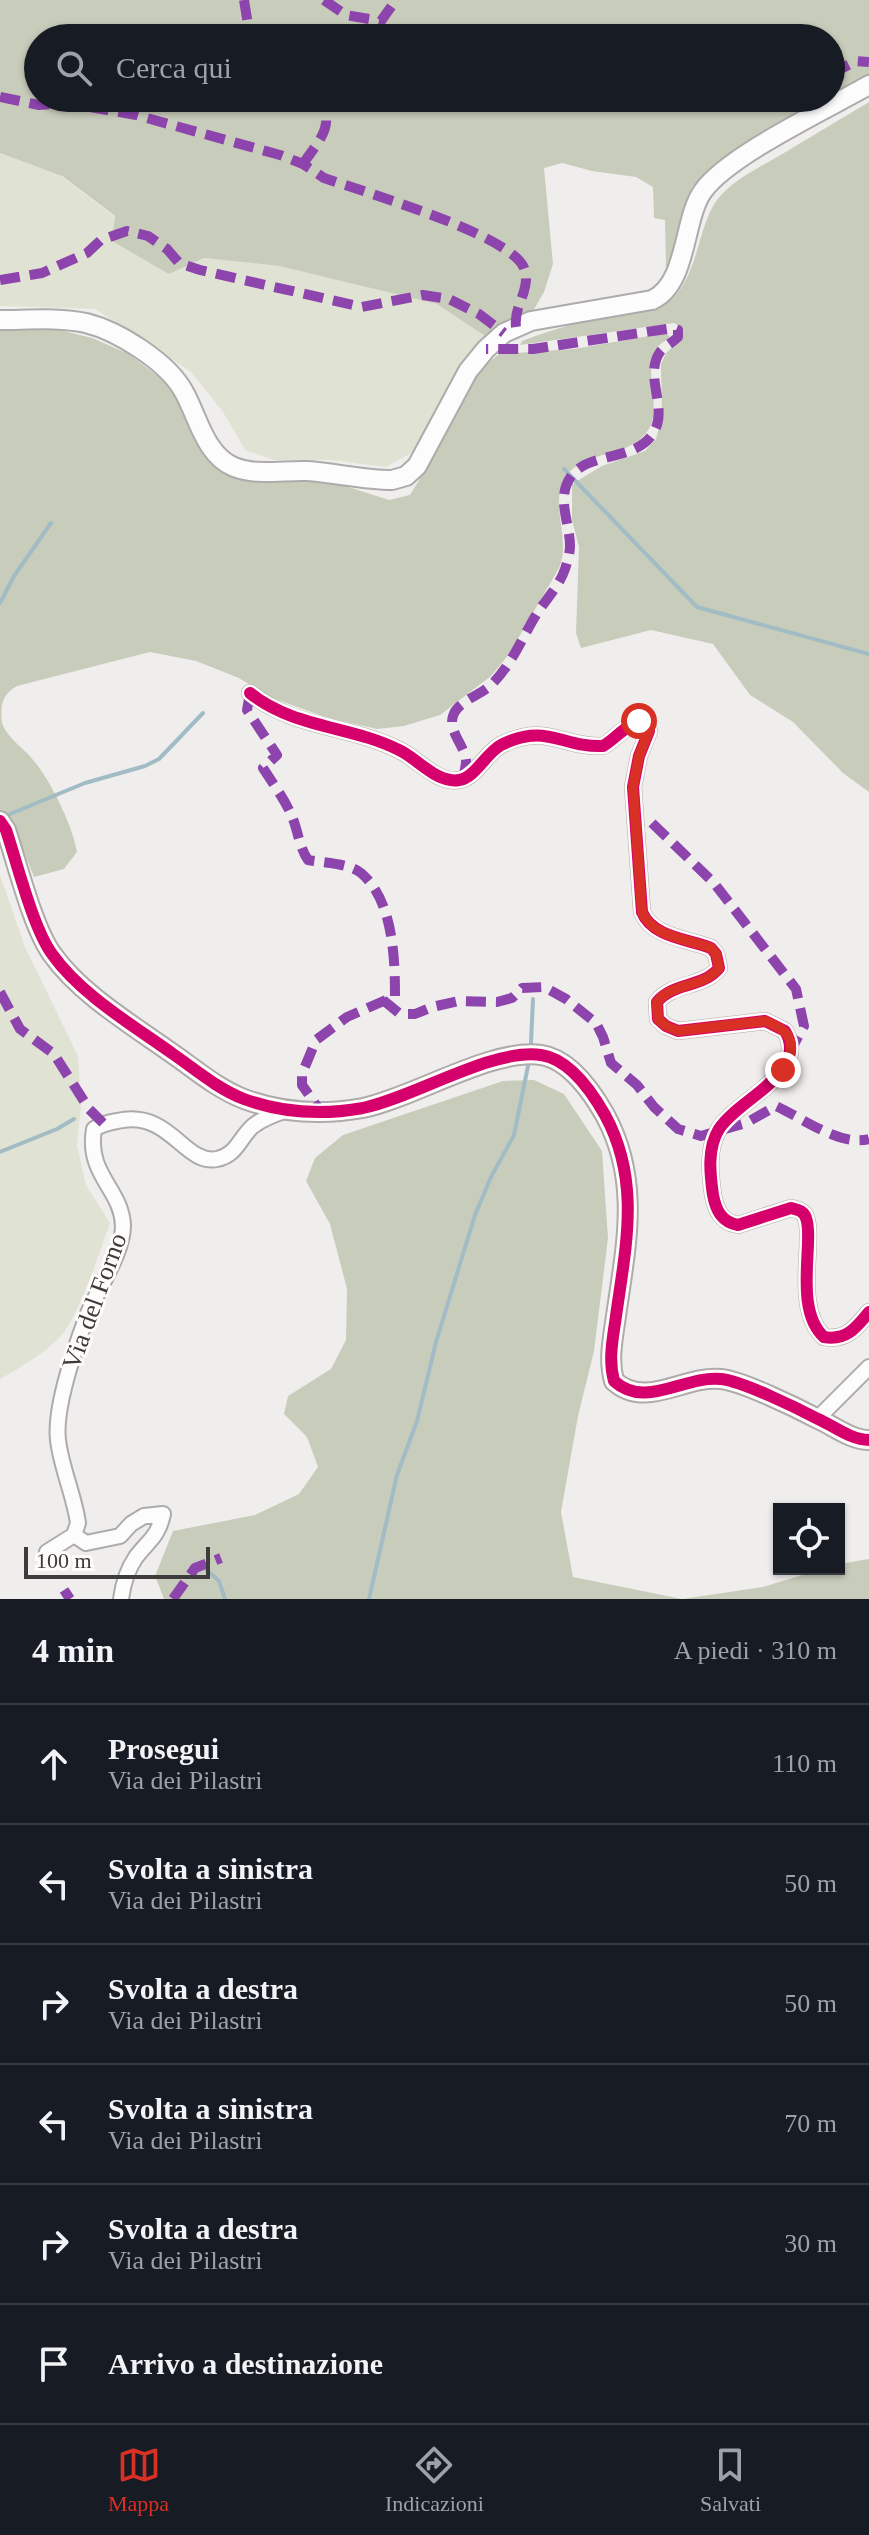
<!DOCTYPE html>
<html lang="it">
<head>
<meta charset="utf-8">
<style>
  :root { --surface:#171b24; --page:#20242c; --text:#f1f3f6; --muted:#9ea1a6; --line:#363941; --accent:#d93025 }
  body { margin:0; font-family:Georgia,serif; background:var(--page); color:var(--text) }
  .controls { position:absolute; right:24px; bottom:24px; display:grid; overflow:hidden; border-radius:0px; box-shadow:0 2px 6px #0004 }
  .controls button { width:72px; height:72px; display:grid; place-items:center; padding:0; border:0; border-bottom:2px solid var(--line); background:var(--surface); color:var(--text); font:40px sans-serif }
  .scale { position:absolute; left:24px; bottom:20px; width:186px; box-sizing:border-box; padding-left:8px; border:4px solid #3d3b3b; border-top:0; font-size:22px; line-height:28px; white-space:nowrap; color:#3d3b3b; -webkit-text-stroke:6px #fffbf9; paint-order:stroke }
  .stop { position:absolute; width:24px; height:24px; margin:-18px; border:6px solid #d93025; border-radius:50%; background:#fff }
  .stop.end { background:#d93025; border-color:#fff; box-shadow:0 2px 8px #0008 }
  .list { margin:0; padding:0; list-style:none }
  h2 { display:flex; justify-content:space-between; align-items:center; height:104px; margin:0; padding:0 32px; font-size:34px }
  h2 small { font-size:26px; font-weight:400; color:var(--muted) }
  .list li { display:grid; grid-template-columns:52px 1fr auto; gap:24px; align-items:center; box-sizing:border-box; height:120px; padding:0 32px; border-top:2px solid var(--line) }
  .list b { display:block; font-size:30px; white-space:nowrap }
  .list p { margin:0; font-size:26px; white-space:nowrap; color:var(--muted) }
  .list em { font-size:26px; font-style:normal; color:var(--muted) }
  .icon { flex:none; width:44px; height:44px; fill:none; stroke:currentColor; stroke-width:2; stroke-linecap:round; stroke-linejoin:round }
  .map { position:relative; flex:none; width:869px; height:1599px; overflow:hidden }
  .search { position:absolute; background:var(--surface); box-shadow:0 2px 6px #0004; left:24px; right:24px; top:24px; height:88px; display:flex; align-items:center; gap:20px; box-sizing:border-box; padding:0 28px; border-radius:44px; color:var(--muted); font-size:30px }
  .sheet { height:824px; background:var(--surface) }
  nav { display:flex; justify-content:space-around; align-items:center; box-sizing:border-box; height:112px; border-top:2px solid var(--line); background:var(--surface); font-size:22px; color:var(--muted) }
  nav a { display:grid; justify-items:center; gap:4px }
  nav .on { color:var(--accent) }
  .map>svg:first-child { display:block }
  .green { fill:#e0e3d3 }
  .forest { fill:#c8ccba }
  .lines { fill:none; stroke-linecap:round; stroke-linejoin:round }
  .stream { stroke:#a2bcc5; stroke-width:4 }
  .street-casing { stroke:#adabab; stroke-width:18 }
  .secondary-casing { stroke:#adabab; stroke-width:22 }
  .street { stroke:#fdfcfc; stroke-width:14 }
  .secondary { stroke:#fdfcfc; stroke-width:18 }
  .quiet { stroke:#8e44ad; stroke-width:10; stroke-dasharray:20 10; stroke-linecap:butt }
  .cycleway-casing { stroke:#fffbf9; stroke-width:17 }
  .cycleway { stroke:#d6006c; stroke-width:12 }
  .route { stroke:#d93025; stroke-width:10 }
  .labels { text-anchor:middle; stroke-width:6; stroke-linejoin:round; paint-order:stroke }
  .street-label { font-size:26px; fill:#3d3b3b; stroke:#fffbf9 }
</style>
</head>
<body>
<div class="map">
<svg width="869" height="1599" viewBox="0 0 869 1599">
  <rect width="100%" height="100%" fill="#f0eeed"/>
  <g class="green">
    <path d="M0 153 58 174 115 217 169 274 204 258 279 266 438 304 488 338 415 451 386 467 330 460H274L245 450 223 412 191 372 95 309 0 306Z"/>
    <path d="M0 875 25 947 78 1056 81 1107 77 1145 86 1185 110 1223C99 1254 83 1303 66 1329 54 1348 20 1368 0 1379Z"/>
  </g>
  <g class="forest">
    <path d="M0 0H869V76L831 97V38H38V98H830L709 169 692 187 678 246 666 269 665 220 654 218 653 187 636 177 592 171 562 163 544 168 553 264 544 292 529 318 488 338 437 304 279 266 204 258 169 274 112 241 115 216 62 176 0 153Z"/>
    <path d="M869 102V792L843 773 793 722 750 695 713 644 651 630 581 648 576 633 579 547 572 520V484L602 466 645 451 656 439 662 416 661 364 666 353 682 338 683 329 674 323 520 345 522 341C565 324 613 313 659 309 703 284 694 221 723 193 739 177 760 167 779 156 809 138 839 120 869 102Z"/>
    <path d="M0 329H56L92 338 129 354 177 391 194 435 218 468 236 479 336 483 389 500 410 495 438 449 480 370 499 354 574 349 666 333 670 337C666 341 660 343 657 348 641 374 665 410 646 433 625 460 578 449 563 482 551 508 571 540 559 568L509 654 491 676 440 715 404 726 377 729 325 717 270 697 239 678 196 661 150 652 17 686C2 694 0 706 2 723 7 738 25 749 34 761 51 781 73 827 77 852L64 869 34 877 13 825 0 811Z"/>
    <path d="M534 1080 564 1094 602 1151 608 1238 594 1351 578 1416 561 1512 573 1577 682 1599H164L155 1576 173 1531 255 1515 299 1494 318 1467 307 1437 284 1414 288 1396 331 1369 346 1340 347 1289 330 1224 306 1181 315 1158 343 1135 503 1081Z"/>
    <path d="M869 1559V1599H682L763 1587 822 1569H839V1564Z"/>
  </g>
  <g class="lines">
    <g class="stream">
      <path d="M564 469 697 607 869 654"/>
      <path d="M0 603 14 576 51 523"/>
      <path d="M10 814 85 783 145 766 159 759 203 713"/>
      <path d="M531 1043 533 999"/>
      <path d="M0 1152 57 1129 74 1119"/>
      <path d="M202 1566 219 1581 225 1599"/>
      <path d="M369 1599 397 1475 417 1421 436 1342 475 1215 491 1177 514 1135 528 1066"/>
    </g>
    <g class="street-casing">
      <g id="street">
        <path d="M250 693C293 728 352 726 399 750 417 758 437 784 459 780 475 778 486 753 501 745 546 722 563 748 603 746 617 738 628 721 645 722L649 731 639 756 633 787 642 912C652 937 688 939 711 948L716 954 719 968C703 988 673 982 657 1002L658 1019 666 1026 678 1031 765 1021 785 1031C810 1073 738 1099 719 1129 707 1148 710 1174 713 1195 716 1211 722 1222 738 1225L791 1208C798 1210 804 1211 806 1218 809 1226 808 1236 808 1244 807 1273 801 1316 824 1337 846 1341 856 1328 869 1312"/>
        <path d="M818 1418 869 1367"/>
        <path d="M74 1535 86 1543 120 1536 131 1524 144 1516 163 1514C158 1537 149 1540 136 1557 127 1570 123 1584 121 1599"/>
        <path d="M47 1552 74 1535 78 1523C74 1495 61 1467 58 1440 54 1407 75 1348 87 1316 97 1290 123 1253 123 1226 122 1189 86 1175 94 1129 103 1123 112 1122 123 1120 171 1113 185 1165 217 1159 237 1155 240 1137 253 1126 263 1118 275 1114 287 1110"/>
      </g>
    </g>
    <g class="secondary-casing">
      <g id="secondary">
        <path d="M0 320C28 320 58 317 86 323 118 331 168 362 184 392 198 417 205 455 234 467 257 476 283 470 307 471 336 473 364 480 392 480L406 476 417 466 468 371 486 349 504 333 531 321 652 300C688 284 683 218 703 191 729 155 827 109 869 85"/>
        <path d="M0 821 6 830C17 863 33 928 52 954 80 994 134 1026 173 1054 196 1070 218 1089 244 1099 282 1113 324 1115 363 1108 415 1097 492 1048 541 1055 569 1059 592 1092 605 1115 641 1181 626 1245 616 1316 613 1338 608 1359 614 1381 646 1410 684 1375 721 1379 742 1381 797 1408 818 1419 834 1426 851 1440 869 1440"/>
      </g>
    </g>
    <use href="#street" class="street"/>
    <use href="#secondary" class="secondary"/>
    <g class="quiet">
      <path d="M244 0 249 31 260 38"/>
      <path d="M324 0 346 15 381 21 396 0"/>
      <path d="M831 74 856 61 869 62"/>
      <path d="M0 97 39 105 67 103 136 115 280 155 303 164 324 178C361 191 512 235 524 268 532 290 513 305 516 327"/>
      <path d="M711 101 757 98"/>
      <path d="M303 164C319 140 337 125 318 98"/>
      <path d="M0 280 42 273 87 253 101 240 127 231 148 236 167 249 179 263 200 270 362 307 423 295 449 299 479 314 504 333"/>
      <path d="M250 693 247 710 277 755 263 768C272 782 283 797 290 812 298 828 298 845 308 860 323 863 349 863 361 873 393 900 395 957 395 996L347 1017 316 1040 302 1074V1085L321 1112"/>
      <path d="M463 779C464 774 466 766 466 761 465 746 448 731 453 716 457 702 480 695 490 686 511 666 521 640 536 615 545 600 559 587 565 569 567 563 570 553 570 546 570 522 555 497 572 475 591 451 639 462 655 430 667 406 644 375 660 352 665 346 672 343 678 337V330L673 328 533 349H486"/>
      <path d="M652 823 714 883 796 989 804 1026 792 1048"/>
      <path d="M0 992 20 1029 54 1054 89 1109 103 1123"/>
      <path d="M383 1000 400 1014H415L432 1007 459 1001 497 1002 512 998 522 988 544 987 566 999 596 1023 603 1037 611 1063 637 1085 654 1107 678 1129 701 1136 746 1123 776 1106C802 1118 841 1147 869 1139"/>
      <path d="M64 1590 70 1599"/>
      <path d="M173 1599 195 1568 221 1558"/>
    </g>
    <g class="cycleway-casing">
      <g id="cycleway">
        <path d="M250 693C293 728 352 726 399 750 417 758 437 784 459 780 475 778 486 753 501 745 546 722 563 748 603 746 617 738 628 721 645 722L649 731 639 756 633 787 642 912C652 937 688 939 711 948L716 954 719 968C703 988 673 982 657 1002L658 1019 666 1026 678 1031 765 1021 785 1031C810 1073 738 1099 719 1129 707 1148 710 1174 713 1195 716 1211 722 1222 738 1225L791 1208C798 1210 804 1211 806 1218 809 1226 808 1236 808 1244 807 1273 801 1316 824 1337 846 1341 856 1328 869 1312"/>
        <path d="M0 821 6 830C17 863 33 928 52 954 80 994 134 1026 173 1054 196 1070 218 1089 244 1099 282 1113 324 1115 363 1108 415 1097 492 1048 541 1055 569 1059 592 1092 605 1115 641 1181 626 1245 616 1316 613 1338 608 1359 614 1381 646 1410 684 1375 721 1379 742 1381 797 1408 818 1419 834 1426 851 1440 869 1440"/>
      </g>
    </g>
    <use href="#cycleway" class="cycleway"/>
  </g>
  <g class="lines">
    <path class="route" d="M639 721 645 722 649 731 639 756 633 787 642 912C652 937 688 939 711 948L716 954 719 968C703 988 673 982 657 1002L658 1019 666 1026 678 1031 765 1021C792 1031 798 1044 783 1070"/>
  </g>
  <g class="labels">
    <g class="street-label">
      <text transform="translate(94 1301) rotate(-70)" y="9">Via del Forno</text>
    </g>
  </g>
</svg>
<div class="controls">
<button><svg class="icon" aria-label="locate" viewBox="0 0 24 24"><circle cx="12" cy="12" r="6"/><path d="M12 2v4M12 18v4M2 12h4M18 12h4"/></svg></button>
</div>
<div class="scale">100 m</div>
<div class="stop" style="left:639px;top:721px"></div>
<div class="stop end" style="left:783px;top:1070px"></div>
<div class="search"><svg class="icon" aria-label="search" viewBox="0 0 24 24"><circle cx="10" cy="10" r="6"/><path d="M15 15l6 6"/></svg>Cerca qui</div>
</div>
<section class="sheet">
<h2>4 min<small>A piedi · 310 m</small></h2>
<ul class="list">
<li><svg class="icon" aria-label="ahead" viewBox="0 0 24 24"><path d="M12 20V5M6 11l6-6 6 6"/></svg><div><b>Prosegui</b><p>Via dei Pilastri</p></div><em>110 m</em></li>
<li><svg class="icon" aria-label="left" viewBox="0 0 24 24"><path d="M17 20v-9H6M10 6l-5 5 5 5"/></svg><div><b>Svolta a sinistra</b><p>Via dei Pilastri</p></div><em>50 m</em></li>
<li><svg class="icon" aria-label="right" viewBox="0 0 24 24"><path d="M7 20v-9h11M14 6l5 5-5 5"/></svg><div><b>Svolta a destra</b><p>Via dei Pilastri</p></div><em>50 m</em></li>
<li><svg class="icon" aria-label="left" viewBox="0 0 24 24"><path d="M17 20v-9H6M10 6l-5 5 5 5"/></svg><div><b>Svolta a sinistra</b><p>Via dei Pilastri</p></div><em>70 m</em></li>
<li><svg class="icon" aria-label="right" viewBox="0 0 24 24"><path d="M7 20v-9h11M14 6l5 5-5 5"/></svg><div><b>Svolta a destra</b><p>Via dei Pilastri</p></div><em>30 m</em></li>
<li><svg class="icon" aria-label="arrive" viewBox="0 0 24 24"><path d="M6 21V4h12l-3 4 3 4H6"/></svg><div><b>Arrivo a destinazione</b></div></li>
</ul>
</section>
<nav>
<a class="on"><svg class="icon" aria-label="map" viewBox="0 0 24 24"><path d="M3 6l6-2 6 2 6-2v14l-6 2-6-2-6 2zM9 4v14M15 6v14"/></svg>Mappa</a>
<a><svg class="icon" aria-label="directions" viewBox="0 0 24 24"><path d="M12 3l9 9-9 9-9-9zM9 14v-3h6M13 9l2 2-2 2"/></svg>Indicazioni</a>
<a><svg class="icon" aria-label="saved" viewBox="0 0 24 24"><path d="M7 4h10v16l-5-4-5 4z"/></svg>Salvati</a>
</nav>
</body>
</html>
